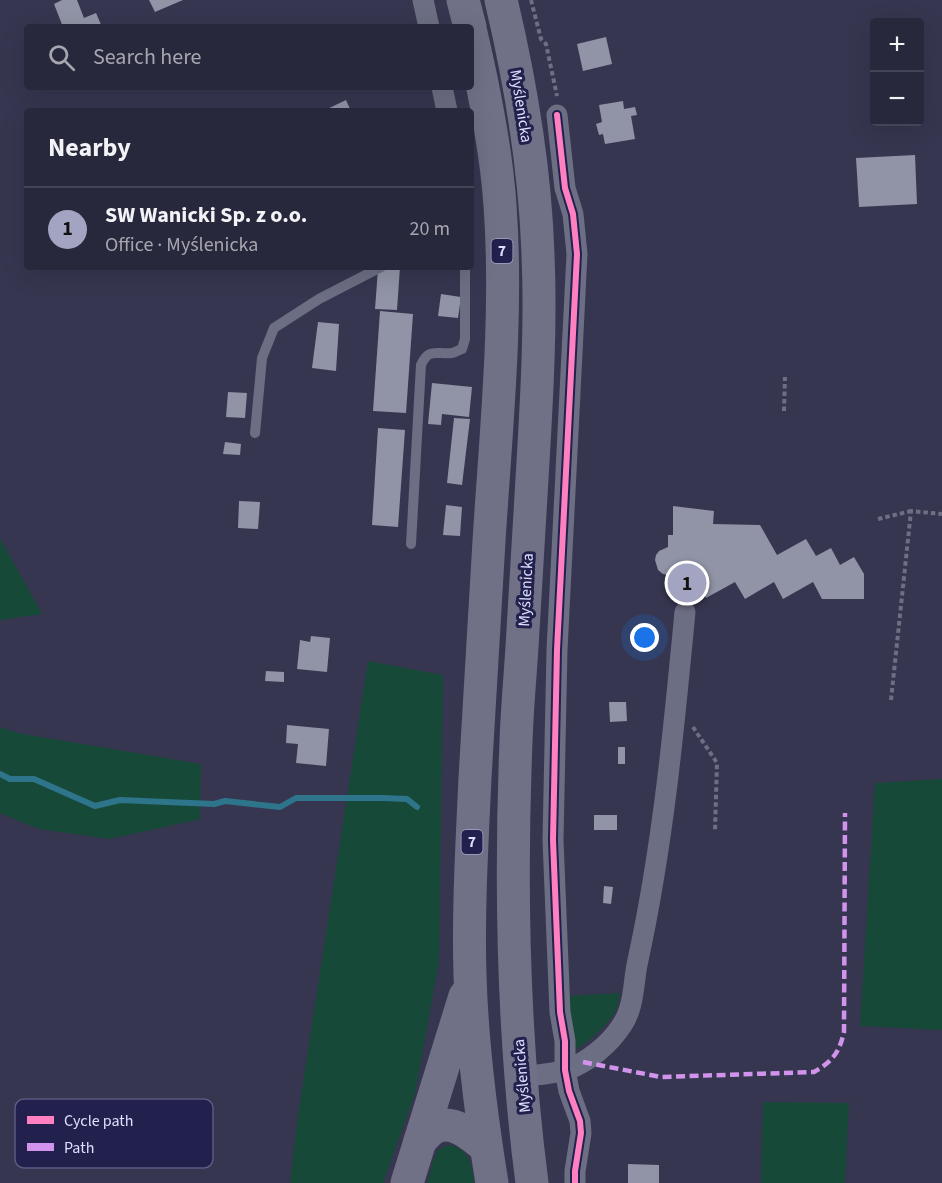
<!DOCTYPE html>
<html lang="en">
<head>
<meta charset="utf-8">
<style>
  :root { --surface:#28283c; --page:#343447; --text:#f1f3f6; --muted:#a5a6af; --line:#444456; --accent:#a3a4c1 }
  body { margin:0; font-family:"Source Sans 3",sans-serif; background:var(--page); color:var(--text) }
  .controls { position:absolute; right:18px; top:18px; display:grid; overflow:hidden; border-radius:6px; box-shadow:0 6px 24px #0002 }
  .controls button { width:54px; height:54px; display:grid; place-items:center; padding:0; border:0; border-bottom:2px solid var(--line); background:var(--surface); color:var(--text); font:30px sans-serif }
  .you { position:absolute; left:645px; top:638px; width:21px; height:21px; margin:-15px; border:4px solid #fff; border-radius:50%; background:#1a73e8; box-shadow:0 0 0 9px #1a73e833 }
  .badge { display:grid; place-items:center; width:39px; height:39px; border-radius:50%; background:var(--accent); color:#111; font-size:20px; font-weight:700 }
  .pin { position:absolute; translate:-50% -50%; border:3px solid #fff; box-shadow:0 2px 6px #0006 }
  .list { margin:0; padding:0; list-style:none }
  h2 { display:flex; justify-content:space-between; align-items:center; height:78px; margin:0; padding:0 24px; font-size:26px }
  h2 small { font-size:20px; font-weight:400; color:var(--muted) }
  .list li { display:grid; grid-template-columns:39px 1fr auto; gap:18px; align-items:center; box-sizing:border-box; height:84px; padding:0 24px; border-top:2px solid var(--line) }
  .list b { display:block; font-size:22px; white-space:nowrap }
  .list p { margin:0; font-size:20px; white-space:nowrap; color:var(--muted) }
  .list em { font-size:20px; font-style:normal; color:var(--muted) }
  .icon { flex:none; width:33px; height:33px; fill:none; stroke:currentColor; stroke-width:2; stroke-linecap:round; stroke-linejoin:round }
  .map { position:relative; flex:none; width:942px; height:1183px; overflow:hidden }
  .search { position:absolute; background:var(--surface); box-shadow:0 6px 24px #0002; left:24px; top:24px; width:450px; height:66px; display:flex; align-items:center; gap:15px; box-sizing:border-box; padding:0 21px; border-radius:6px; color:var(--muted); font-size:22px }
  .panel { position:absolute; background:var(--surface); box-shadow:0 6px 24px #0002; left:24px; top:108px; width:450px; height:162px; border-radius:6px }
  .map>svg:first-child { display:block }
  .green { fill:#174938 }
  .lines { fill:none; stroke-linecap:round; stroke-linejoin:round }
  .stream { stroke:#2e748b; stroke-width:6 }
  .building { fill:#9094a6 }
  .path { stroke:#6e6f83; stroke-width:4; stroke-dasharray:4.5 3; stroke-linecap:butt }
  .service { stroke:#6c6e83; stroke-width:10 }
  .minor { stroke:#6c6e83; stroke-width:21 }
  .trunk { stroke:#707087; stroke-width:33 }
  .quiet { stroke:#d193ec; stroke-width:4.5; stroke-dasharray:9 4.5; stroke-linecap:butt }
  .cycleway-casing { stroke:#22214e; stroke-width:10 }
  .cycleway { stroke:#ff80c0; stroke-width:6 }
  .labels { text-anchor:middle; stroke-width:6; stroke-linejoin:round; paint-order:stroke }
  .shield { fill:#22214e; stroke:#a5a7c9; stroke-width:1.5 }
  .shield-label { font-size:15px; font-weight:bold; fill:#dde0fe }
  .street-label { font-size:16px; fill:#dde0fe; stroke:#22214e }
  .key { fill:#22214e; stroke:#5a5a83; stroke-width:1.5 }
  .key-label { font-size:16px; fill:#dde0fe }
</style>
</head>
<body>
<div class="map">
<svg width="942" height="1183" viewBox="0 0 942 1183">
  <rect width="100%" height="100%" fill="#363650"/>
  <g class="green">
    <path d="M0 538 42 614 0 620Z"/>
    <path d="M368 661 443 675 439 961 415 1094 383 1183H290L298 1115Z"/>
    <path d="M0 727 18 733 201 764 200 819 110 839 39 829 0 813Z"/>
    <path d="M942 779V1030L860 1026 875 783Z"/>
    <path d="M620 993C619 999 618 1006 615 1012 608 1025 587 1043 575 1050L567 996Z"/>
    <path d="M763 1102 849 1103 845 1183H761Z"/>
    <path d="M448 1145C469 1147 472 1165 474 1183H427L433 1161 438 1150Z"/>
  </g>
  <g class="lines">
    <path class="stream" d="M0 774 10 779H34L95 806 120 800 214 804 225 801 280 807 296 798H383L407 799 417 807"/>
  </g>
  <g class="building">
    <path d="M62 0H77L84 18 96 13 102 27H63L54 4Z"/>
    <path d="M149 0H183L155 12Z"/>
    <path d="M606 37 612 64 583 71 577 44Z"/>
    <path d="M346 100 351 111H323Z"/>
    <path d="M623 101 624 109 635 107 637 115 631 116 635 139 605 144 603 134 599 135 596 124 602 122 599 105Z"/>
    <path d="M915 155 917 204 859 207 856 158Z"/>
    <path d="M383 267H400L397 310 375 309 378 269Z"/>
    <path d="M441 294 461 297 458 318 438 316Z"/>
    <path d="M380 311 413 314 406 413 373 411Z"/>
    <path d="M318 322 339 324 336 371 312 368Z"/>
    <path d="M432 383 472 387 469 417 442 414 441 425 428 424Z"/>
    <path d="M228 392 247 393 245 418 226 417Z"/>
    <path d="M454 418 470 419 462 485 447 483Z"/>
    <path d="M378 428 405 430 398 527 372 525Z"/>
    <path d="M225 442 241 444 240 455 223 454Z"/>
    <path d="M239 501 260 502 258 529 238 528Z"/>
    <path d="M446 505 462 507 460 536 443 535Z"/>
    <path d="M673 506 714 511 713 524 760 525 777 555 806 539 816 556 831 548 840 565 854 557 864 574V599H822L813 582 783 599 774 582 745 599 735 582 706 598 696 581 684 588H668V575L663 574 658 570 655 560 656 555 659 551 668 547V535H673Z"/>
    <path d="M311 636 330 638 327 672 297 669 300 640 310 642Z"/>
    <path d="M266 671 284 672V682L265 681Z"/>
    <path d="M609 702H626L627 721 610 722Z"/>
    <path d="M287 725 329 729 326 766 296 763 298 744 286 743Z"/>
    <rect x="618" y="747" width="7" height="17"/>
    <rect x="594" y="815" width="23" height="15"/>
    <path d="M604 886 613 887 611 904 603 903Z"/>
    <path d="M628 1164 659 1165V1183H628Z"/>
  </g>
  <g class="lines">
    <g class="path">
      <path d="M531 0 541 39 546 44 557 96"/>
      <path d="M784 411 785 377"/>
      <path d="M878 519 911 511"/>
      <path d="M891 700 911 511 942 514"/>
      <path d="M693 727 717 763 715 830"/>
    </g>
    <g class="service">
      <path d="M255 433 262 358 274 328 319 299 381 267"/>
      <path d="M411 544 421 365C429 347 437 355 452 353 454 353 459 350 462 349L465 339V267"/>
    </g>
    <g class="minor">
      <path d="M423 0 429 27"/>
      <path d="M442 87 447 111"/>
      <path d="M557 115 565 188 573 214 577 254 557 650 553 840 560 1012 565 1041V1070L569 1091 580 1121 581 1133 575 1171V1183"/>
      <path d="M521 1077C535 1075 552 1074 566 1070 587 1063 610 1044 622 1025 635 1006 633 981 638 960 663 845 674 728 685 612"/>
    </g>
    <g class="trunk">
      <path d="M463 0 470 27"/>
      <path d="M501 0C521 84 535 168 538 254 541 323 537 393 533 462 529 524 526 585 522 647 520 679 517 710 516 742 510 890 513 1037 532 1183"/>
      <path d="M471 33C484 89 496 147 500 205 508 316 496 429 489 541 484 620 479 699 475 778 472 844 468 910 470 975 472 1045 481 1115 492 1183"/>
      <path d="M420 1141C426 1135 431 1128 439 1126 456 1121 473 1137 486 1147"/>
      <path d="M407 1183 465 996"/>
    </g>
    <path class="quiet" d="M583 1062 661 1077 814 1072C833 1061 839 1053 844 1032L845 813"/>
    <g class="cycleway-casing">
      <path id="cycleway" d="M557 115 565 188 573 214 577 254 557 650 553 840 560 1012 565 1041V1070L569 1091 580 1121 581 1133 575 1171V1183"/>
    </g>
    <use href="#cycleway" class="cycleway"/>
  </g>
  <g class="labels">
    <g class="shield">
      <rect x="491.5" y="239" width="21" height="24" rx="4.5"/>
      <rect x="461.5" y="830" width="21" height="24" rx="4.5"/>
    </g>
    <g class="shield-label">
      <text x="502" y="256">7</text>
      <text x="472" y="847">7</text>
    </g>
    <g class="street-label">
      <text transform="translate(522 106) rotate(81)" y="6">Myślenicka</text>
      <text transform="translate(525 590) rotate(-87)" y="6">Myślenicka</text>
      <text transform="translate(521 1076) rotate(-95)" y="6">Myślenicka</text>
    </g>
  </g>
  <rect x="15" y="1099" width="198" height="69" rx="9" class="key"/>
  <rect x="27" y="1116" width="27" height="8" fill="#ff80c0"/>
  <rect x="27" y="1143" width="27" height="8" fill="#d193ec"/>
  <g class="key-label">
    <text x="64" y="1126">Cycle path</text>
    <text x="64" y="1153">Path</text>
  </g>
</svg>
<div class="controls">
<button>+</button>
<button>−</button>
</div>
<div class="you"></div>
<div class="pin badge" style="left:687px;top:583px">1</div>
<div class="search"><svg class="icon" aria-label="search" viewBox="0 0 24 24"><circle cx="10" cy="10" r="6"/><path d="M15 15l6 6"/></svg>Search here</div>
<section class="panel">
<h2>Nearby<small></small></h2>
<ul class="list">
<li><span class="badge">1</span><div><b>SW Wanicki Sp. z o.o.</b><p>Office · Myślenicka</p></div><em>20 m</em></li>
</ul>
</section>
</div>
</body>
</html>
